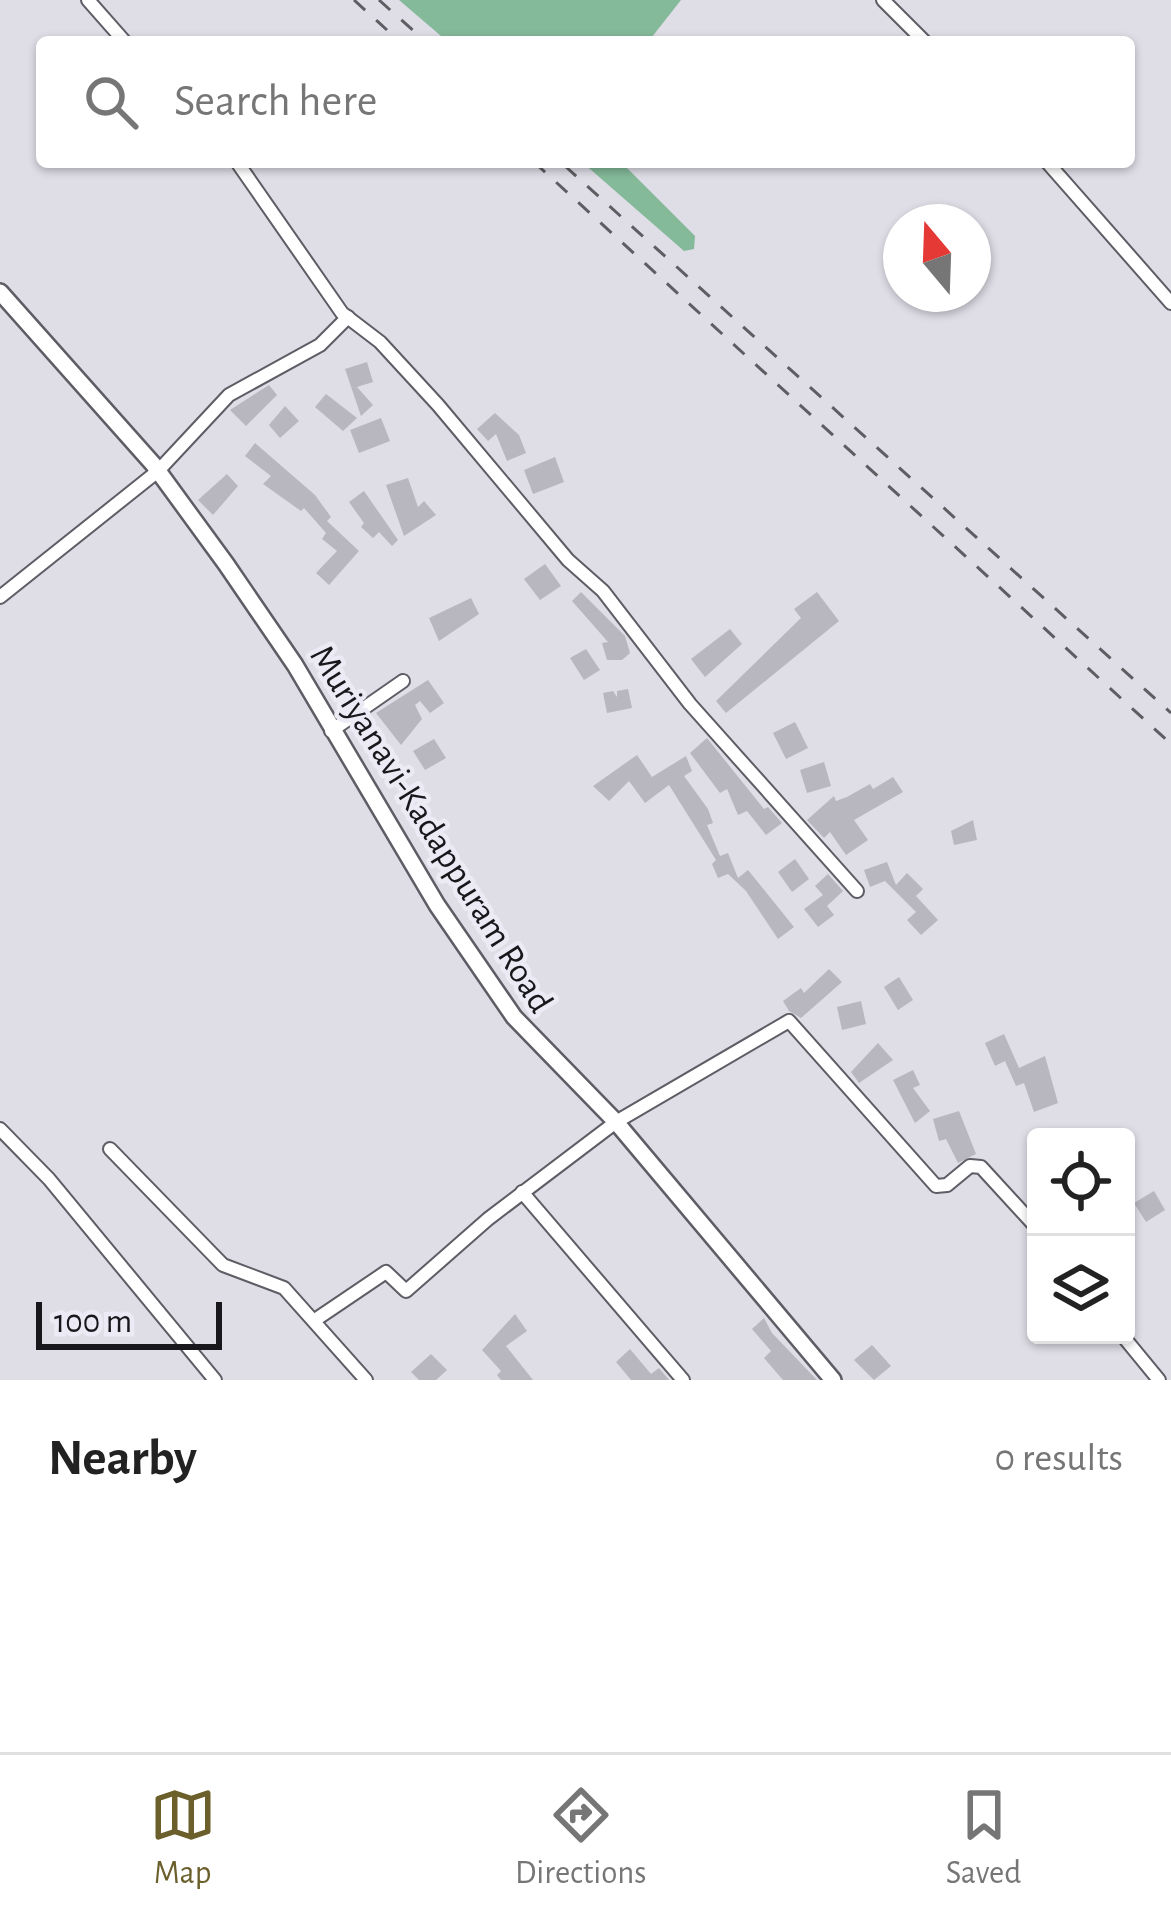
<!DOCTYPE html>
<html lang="en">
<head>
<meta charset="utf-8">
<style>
  :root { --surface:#fff; --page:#f6f6f6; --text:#222; --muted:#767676; --line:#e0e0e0; --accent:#6b5f2c }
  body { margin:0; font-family:"Alegreya Sans",sans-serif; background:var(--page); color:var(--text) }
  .controls { position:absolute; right:36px; bottom:36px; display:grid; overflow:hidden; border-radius:12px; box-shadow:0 3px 9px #0004 }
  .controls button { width:108px; height:108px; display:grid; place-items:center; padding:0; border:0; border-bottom:3px solid var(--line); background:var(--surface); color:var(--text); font:60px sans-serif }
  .compass { position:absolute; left:883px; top:204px; width:108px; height:108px; border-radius:50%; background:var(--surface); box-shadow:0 3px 9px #0004; rotate:341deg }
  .scale { position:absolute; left:36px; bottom:30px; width:186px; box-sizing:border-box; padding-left:12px; border:6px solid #18171b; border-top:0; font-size:33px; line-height:42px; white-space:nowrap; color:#18171b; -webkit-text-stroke:9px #eceaf4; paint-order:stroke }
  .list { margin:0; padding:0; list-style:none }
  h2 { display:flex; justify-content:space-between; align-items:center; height:156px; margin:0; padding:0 48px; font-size:51px }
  h2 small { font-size:39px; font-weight:400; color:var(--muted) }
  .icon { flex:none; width:66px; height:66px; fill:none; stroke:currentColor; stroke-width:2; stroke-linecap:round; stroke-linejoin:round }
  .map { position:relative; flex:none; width:1171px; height:1380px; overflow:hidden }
  .search { position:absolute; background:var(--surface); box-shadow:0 3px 9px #0004; left:36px; right:36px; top:36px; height:132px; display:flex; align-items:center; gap:30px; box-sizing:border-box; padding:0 42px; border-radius:12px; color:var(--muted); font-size:45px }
  .sheet { height:372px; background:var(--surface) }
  nav { display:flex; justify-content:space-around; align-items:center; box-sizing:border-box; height:168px; border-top:3px solid var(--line); background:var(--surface); font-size:33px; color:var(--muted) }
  nav a { display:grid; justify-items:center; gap:6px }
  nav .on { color:var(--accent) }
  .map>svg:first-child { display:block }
  .green { fill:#84ba9a }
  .building { fill:#b8b7c0 }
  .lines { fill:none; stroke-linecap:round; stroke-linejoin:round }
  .minor-casing { stroke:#5e5c64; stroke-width:16 }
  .major-casing { stroke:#5e5c64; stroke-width:20 }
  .minor { stroke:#fff; stroke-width:12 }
  .major { stroke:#fff; stroke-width:15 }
  .rail { stroke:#5e5d62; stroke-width:3; stroke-dasharray:15 15; stroke-linecap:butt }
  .labels { text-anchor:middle; stroke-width:9; stroke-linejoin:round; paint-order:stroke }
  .street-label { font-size:36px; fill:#18171b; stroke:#eceaf4 }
</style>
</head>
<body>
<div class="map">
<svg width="1171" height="1380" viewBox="0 0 1171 1380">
  <rect width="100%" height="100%" fill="#dfdde6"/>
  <g class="green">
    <path d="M399 0H681L648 42H448Z"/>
    <path d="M582 162H621L695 236 694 249 684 251Z"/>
  </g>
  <g class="building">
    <path d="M367 362 373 382 357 387 373 405 361 416 345 369Z"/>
    <path d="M269 385 277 395 246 426 230 410Z"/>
    <path d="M326 394 357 418 343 431 315 407Z"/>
    <path d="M285 406 299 421 280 438 269 425Z"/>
    <path d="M495 413 519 435 526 453 507 461 496 434 488 441 477 429Z"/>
    <path d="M381 418 390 441 359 453 350 430Z"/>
    <path d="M255 443 315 495 331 517 327 521 359 551 329 585 316 573 337 551 322 539 326 533 304 508 301 511 263 484 271 476 245 456Z"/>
    <path d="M555 457 564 482 533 494 524 470Z"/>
    <path d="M227 474 238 486 213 515 198 500Z"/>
    <path d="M408 478 418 507 424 501 436 515 404 536 386 485Z"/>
    <path d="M364 491 398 540 392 546 379 532 373 538 361 527 364 523 349 502Z"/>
    <path d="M545 564 561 586 540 600 524 579Z"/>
    <path d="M581 592 625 636 630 653 622 660H607L602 643 608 642 572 601Z"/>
    <path d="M817 592 839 621 726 713 716 701 801 618 794 609Z"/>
    <path d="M471 598 479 614 439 641 429 618Z"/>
    <path d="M730 629 742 644 705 677 691 659Z"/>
    <path d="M586 649 600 670 584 680 570 658Z"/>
    <path d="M428 680 444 703 430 713 420 701 415 705 422 719 401 745 376 713Z"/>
    <path d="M628 689 632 708 607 713 603 693 613 691 617 697V691Z"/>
    <path d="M795 722 808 748 786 759 773 733Z"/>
    <path d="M707 738 764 809 768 807 782 823 766 835 747 811 738 815 727 789 720 793 690 753Z"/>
    <path d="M434 739 446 758 425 770 413 751Z"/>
    <path d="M637 755 652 777 686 756 692 771 684 776 708 809 713 823 707 825 720 856 728 853 738 878 748 870 794 927 778 939 746 891 728 874 718 878 712 864 716 860 669 785 645 803 629 781 609 801 593 786Z"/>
    <path d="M824 762 831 786 807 793 800 770Z"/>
    <path d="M893 777 903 792 854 820 868 840 846 855 830 832 824 838 807 820 834 796 836 801 847 797 870 784 873 789Z"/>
    <path d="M973 820 977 840 954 845 951 831Z"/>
    <path d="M795 859 809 879 792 892 778 872Z"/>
    <path d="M887 862 896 885 907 873 923 889 916 896 938 920 921 935 907 920 916 912 885 881 870 887 864 870Z"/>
    <path d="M828 874 843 891 827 906 834 915 818 927 804 909 823 895 815 886Z"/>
    <path d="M829 969 842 982 801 1018 789 1011 783 1001 801 988 804 993Z"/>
    <path d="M899 977 913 1000 898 1010 884 987Z"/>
    <path d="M861 1001 866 1024 842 1030 837 1007Z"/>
    <path d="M1004 1034 1019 1068 1045 1056 1058 1103 1034 1112 1024 1083 1016 1086 1005 1061 995 1066 985 1043Z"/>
    <path d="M878 1043 893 1060 859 1083 851 1072Z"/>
    <path d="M913 1070 920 1085 913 1088 930 1111 915 1123 893 1080Z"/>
    <path d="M959 1111 976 1154 958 1163 946 1139 939 1141 933 1119Z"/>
    <path d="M1154 1191 1165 1210 1146 1222 1134 1203Z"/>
    <path d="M515 1314 527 1331 506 1346 533 1380H501L497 1375 501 1371 482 1350Z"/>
    <path d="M764 1318 772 1333 817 1380H783L764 1358 771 1351 752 1329Z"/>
    <path d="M872 1345 891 1366 874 1380 854 1360Z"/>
    <path d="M630 1349 651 1374 659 1368 669 1380H631L616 1362Z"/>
    <path d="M431 1354 447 1370 436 1380H419L411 1372Z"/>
  </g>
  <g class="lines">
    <g class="minor-casing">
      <g id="minor">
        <path d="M88 0 125 42"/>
        <path d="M883 0 925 42"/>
        <path d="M237 162 342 313 380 342 438 405 568 560 603 591 690 704 857 891"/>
        <path d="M1047 162 1171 303"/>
        <path d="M0 597 158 471 229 395 320 345 348 317"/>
        <path d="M331 731 403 681"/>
        <path d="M0 1129 49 1179 215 1380"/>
        <path d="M110 1149 223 1265 284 1288 366 1380"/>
        <path d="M522 1192 683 1380"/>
        <path d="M315 1320 386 1272 406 1291 488 1219 616 1122 789 1021 936 1186 947 1185 970 1166 981 1167 1036 1227"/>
        <path d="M1122 1335 1159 1380"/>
      </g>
    </g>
    <g class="major-casing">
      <path id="major" d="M0 292 153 464 226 564 295 665 437 905 514 1017 616 1122 833 1380"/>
    </g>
    <use href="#minor" class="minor"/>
    <use href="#major" class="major"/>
    <g class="rail">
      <path d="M354 0 387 30"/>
      <path d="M379 0 426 42"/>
      <path d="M534 162 1171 744"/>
      <path d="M565 166 1171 713"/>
    </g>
  </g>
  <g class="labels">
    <g class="street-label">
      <text transform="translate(433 828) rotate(58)" y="13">Muriyanavi-Kadappuram Road</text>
    </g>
  </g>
</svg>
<div class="controls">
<button><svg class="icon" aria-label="locate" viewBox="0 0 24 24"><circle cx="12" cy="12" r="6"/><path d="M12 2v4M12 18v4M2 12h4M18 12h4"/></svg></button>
<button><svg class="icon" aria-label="layers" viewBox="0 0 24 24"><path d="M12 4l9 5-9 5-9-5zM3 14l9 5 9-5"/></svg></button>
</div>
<svg class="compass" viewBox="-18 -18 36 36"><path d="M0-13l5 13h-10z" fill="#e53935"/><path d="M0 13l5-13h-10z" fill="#767676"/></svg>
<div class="scale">100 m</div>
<div class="search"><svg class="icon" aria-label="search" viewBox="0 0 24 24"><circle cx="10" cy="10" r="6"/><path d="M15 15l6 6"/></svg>Search here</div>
</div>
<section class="sheet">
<h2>Nearby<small>0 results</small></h2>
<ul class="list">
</ul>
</section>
<nav>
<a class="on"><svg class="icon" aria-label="map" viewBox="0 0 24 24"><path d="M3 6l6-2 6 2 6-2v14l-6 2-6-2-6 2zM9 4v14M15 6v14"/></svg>Map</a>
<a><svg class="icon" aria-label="directions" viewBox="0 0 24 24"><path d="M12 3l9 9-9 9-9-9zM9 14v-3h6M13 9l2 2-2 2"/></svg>Directions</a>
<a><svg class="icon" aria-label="saved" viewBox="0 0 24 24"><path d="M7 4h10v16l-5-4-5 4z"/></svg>Saved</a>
</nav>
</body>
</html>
